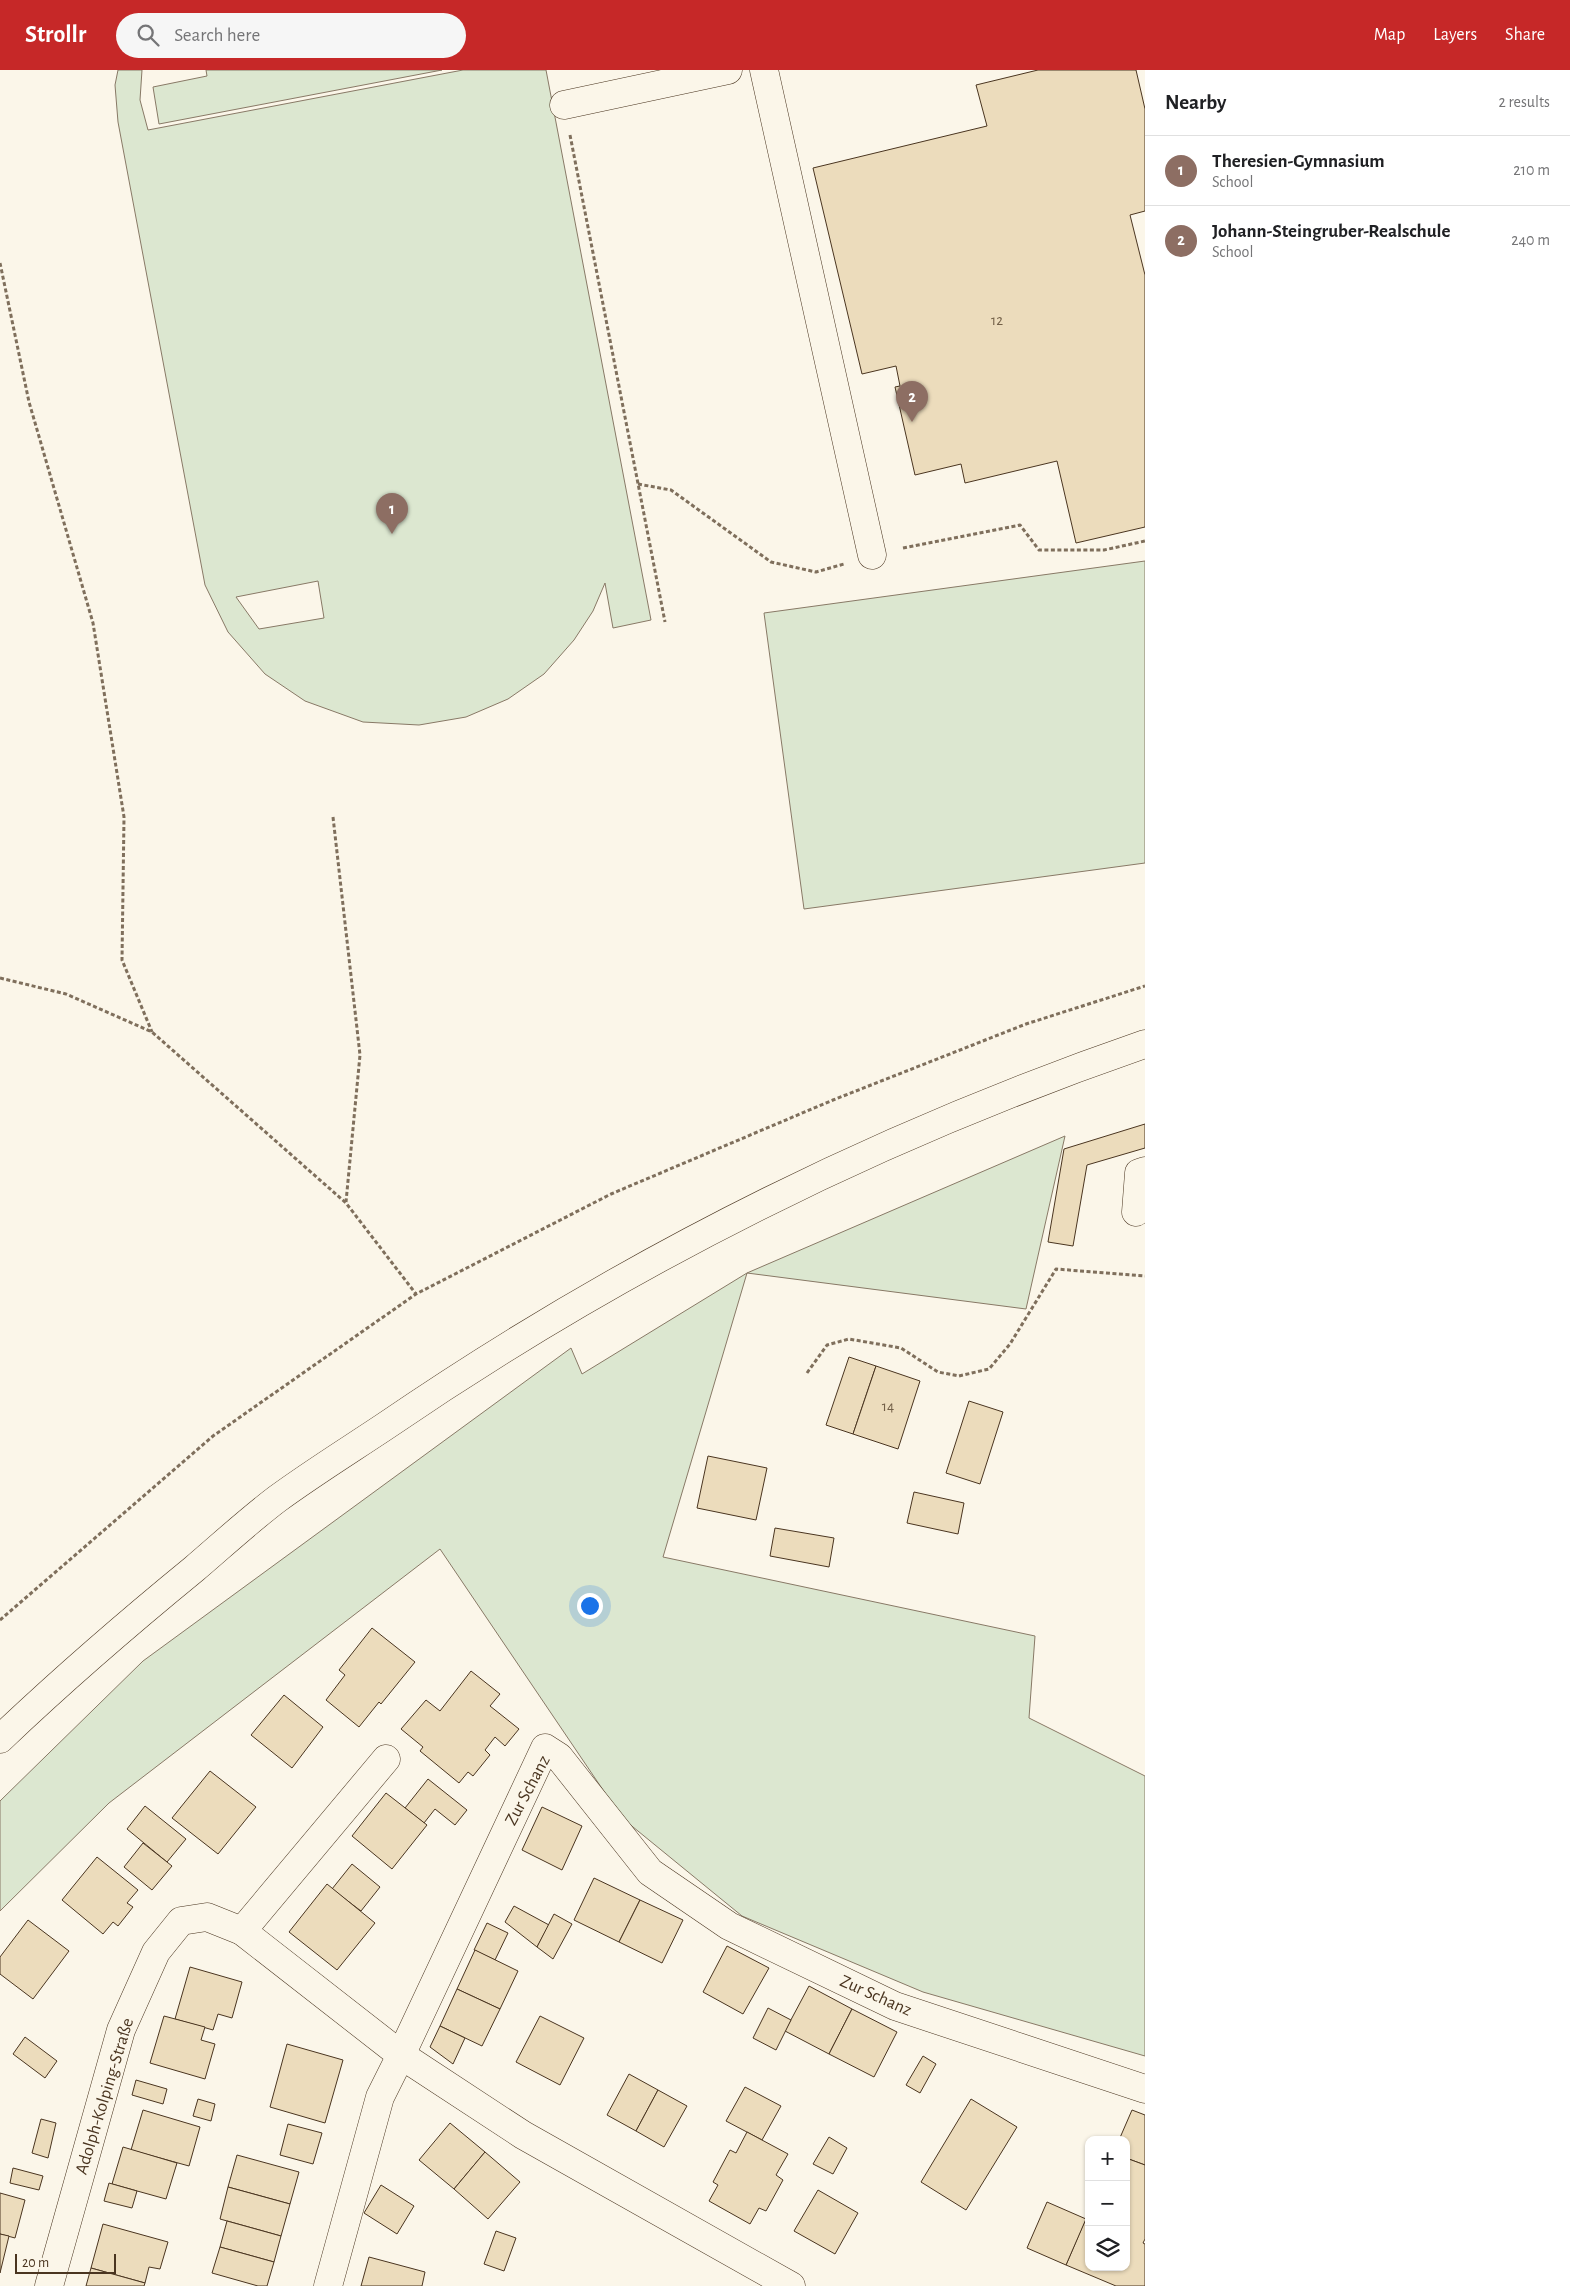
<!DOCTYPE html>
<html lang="en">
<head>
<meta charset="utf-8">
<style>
  :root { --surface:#fff; --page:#f6f6f6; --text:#202124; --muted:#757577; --line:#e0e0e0; --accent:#c62828 }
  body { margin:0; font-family:"Alegreya Sans",sans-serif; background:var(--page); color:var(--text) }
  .controls { position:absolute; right:15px; bottom:15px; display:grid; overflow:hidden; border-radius:10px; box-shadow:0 1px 4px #0004 }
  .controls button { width:45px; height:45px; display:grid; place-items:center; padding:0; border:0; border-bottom:1px solid var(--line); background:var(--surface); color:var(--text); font:25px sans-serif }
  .scale { position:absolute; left:15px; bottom:12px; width:101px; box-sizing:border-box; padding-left:5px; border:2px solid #4a3520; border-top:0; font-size:14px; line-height:18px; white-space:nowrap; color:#4a3520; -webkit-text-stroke:4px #fbf6e9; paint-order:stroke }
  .you { position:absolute; left:589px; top:1535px; width:18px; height:18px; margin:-12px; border:4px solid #fff; border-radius:50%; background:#1a73e8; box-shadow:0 0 0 8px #1a73e833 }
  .badge { display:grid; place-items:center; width:32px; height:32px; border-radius:50%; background:var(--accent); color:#fff; font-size:16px; font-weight:700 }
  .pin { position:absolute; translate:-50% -41px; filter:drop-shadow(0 1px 2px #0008) }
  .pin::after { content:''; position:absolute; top:26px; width:18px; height:15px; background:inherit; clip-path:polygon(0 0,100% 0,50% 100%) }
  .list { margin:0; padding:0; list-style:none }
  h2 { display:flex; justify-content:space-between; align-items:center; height:65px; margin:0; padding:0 20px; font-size:21px }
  h2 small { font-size:16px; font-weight:400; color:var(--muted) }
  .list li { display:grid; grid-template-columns:32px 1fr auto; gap:15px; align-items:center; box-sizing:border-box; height:70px; padding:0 20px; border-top:1px solid var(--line) }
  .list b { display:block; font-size:19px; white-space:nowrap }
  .list p { margin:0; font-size:16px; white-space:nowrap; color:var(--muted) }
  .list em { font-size:16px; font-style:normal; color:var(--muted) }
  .icon { flex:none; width:28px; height:28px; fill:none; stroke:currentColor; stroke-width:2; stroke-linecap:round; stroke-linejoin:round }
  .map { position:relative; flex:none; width:1145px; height:2216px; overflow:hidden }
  header { display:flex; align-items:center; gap:30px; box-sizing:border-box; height:70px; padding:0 25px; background:var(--accent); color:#fff }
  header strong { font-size:24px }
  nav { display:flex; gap:28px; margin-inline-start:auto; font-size:18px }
  .search { width:350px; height:45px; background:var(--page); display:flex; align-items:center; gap:12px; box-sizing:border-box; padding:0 18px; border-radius:28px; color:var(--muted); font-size:19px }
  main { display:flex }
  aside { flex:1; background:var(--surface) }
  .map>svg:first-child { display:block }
  .green { fill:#dce7d0; stroke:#887966; fill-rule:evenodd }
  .building { fill:#ecdcbc; stroke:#4a3520 }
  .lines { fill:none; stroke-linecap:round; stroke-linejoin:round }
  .minor-casing { stroke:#4a3520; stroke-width:29 }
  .major-casing { stroke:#4a3520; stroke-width:29 }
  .path { stroke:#7f6f5c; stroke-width:3; stroke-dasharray:4 2.5; stroke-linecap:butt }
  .minor { stroke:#fbf6e9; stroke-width:28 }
  .major { stroke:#fbf6e9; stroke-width:28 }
  .labels { text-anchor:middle; stroke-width:4; stroke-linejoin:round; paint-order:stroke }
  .number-label { font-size:15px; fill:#725f47 }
  .street-label { font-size:18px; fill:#4a3520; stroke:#fbf6e9 }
</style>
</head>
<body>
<header>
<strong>Strollr</strong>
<div class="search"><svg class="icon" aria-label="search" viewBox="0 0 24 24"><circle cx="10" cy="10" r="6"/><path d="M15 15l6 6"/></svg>Search here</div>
<nav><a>Map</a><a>Layers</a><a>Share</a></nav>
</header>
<main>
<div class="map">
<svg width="1145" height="2216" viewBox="0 0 1145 2216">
  <rect width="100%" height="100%" fill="#fbf6e9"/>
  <g class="green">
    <path d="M118 0H142L140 30 148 60 463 0H546L651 550 613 558 605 513 593 541 574 570 544 604 508 629 466 647 419 655 363 652 305 631 265 604 228 562 205 515 118 52 115 15ZM318 511 324 548 259 559 236 527Z"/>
    <path d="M206 0H442L159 54 153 17 207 6Z"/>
    <path d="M1145 491V793L804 839 764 543Z"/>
    <path d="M1065 1066 1026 1239 747 1203 663 1487 1035 1566 1029 1648 1145 1706V1986L923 1922 742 1846 622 1748 440 1479 109 1733 0 1841V1731L143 1591 571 1278 582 1304 747 1203Z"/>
  </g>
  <g class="building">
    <path d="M1038 0H1136L1145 39V141L1130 145 1145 205V457L1076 473 1057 391 965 413 961 394 915 405 895 317 900 316 896 296 862 304 813 98 987 56 976 15Z"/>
    <path d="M1145 1054V1078L1087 1095 1073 1176 1048 1172 1064 1079Z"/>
    <path d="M849 1287 876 1296 853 1364 826 1355Z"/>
    <path d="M876 1296 920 1311 898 1379 853 1364Z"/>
    <path d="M969 1331 1003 1342 980 1414 946 1403Z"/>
    <path d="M708 1386 767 1398 756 1450 697 1438Z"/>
    <path d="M914 1422 964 1433 958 1464 907 1453Z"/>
    <path d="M775 1458 834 1468 829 1497 770 1486Z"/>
    <path d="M372 1558 415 1592 381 1634 379 1632 359 1657 326 1630 345 1605 339 1600Z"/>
    <path d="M471 1601 500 1624 490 1636 519 1659 505 1676 495 1667 485 1680 490 1685 473 1706 468 1702 459 1713 420 1681 423 1677 401 1659 426 1630 440 1641Z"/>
    <path d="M284 1625 323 1657 292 1698 251 1665Z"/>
    <path d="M210 1701 256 1737 218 1784 172 1748Z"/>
    <path d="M428 1709 467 1740 455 1755 435 1739 424 1753 405 1738Z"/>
    <path d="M386 1723 427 1755 392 1799 352 1766Z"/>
    <path d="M145 1736 186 1769 167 1792 127 1759Z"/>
    <path d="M542 1737 582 1756 562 1800 522 1780Z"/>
    <path d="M143 1773 172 1796 152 1820 124 1797Z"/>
    <path d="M97 1787 138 1820 127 1833 133 1837 118 1856 113 1852 103 1864 62 1830Z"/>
    <path d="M352 1794 380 1817 361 1841 332 1819Z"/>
    <path d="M594 1808 640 1830 619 1872 574 1850Z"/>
    <path d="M327 1814 375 1853 337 1900 289 1862Z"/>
    <path d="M640 1830 683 1850 662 1893 619 1872Z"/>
    <path d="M514 1836 549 1855 537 1877 505 1852Z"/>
    <path d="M554 1844 572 1854 553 1889 537 1877Z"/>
    <path d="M28 1850 69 1881 33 1929 0 1904V1887Z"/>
    <path d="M487 1853 508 1863 495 1890 474 1880Z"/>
    <path d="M727 1876 769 1898 743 1944 703 1922Z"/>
    <path d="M475 1880 518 1901 500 1939 457 1919Z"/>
    <path d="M190 1897 242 1912 232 1948 218 1944 213 1960 175 1949Z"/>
    <path d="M809 1916 852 1939 829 1984 785 1961Z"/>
    <path d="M457 1919 500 1939 482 1976 440 1956Z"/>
    <path d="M768 1938 791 1950 776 1980 753 1968Z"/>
    <path d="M852 1939 897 1962 874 2007 829 1984Z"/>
    <path d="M164 1946 205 1957 201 1970 215 1974 205 2009 150 1993Z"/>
    <path d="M540 1946 584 1968 560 2015 516 1992Z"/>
    <path d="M440 1956 465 1968 453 1994 430 1977Z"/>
    <path d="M25 1967 57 1991 45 2008 13 1984Z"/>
    <path d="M287 1974 343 1990 325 2053 270 2037Z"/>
    <path d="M923 1986 936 1994 920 2023 906 2015Z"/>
    <path d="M629 2004 658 2020 636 2061 607 2045Z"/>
    <path d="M136 2010 167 2019 163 2034 132 2025Z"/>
    <path d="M745 2017 781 2036 762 2070 726 2051Z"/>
    <path d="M658 2020 687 2036 664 2077 636 2061Z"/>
    <path d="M198 2029 215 2034 211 2051 193 2046Z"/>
    <path d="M971 2029 1017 2057 966 2140 921 2112Z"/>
    <path d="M143 2040 200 2057 189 2096 131 2080Z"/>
    <path d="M1132 2040 1145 2045V2095L1126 2088V2070H1119Z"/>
    <path d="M41 2049 56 2053 48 2088 32 2083Z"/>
    <path d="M450 2053 485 2082 454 2119 419 2090Z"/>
    <path d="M288 2054 322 2063 313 2094 280 2085Z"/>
    <path d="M747 2062 788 2084 776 2105 783 2110 766 2141 759 2138 750 2154 709 2131 718 2115 713 2112 730 2080 736 2083Z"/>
    <path d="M829 2067 847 2078 833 2104 813 2094Z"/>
    <path d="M123 2077 177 2093 166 2129 112 2114Z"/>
    <path d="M485 2082 520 2112 488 2149 454 2119Z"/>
    <path d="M237 2085 299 2102 290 2134 228 2117Z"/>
    <path d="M1126 2088 1145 2095V2169L1143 2173 1145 2174V2216H1116L1066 2195 1089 2141V2197H1126Z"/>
    <path d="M13 2098 43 2106 39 2120 10 2113Z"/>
    <path d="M109 2113 137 2121 132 2138 104 2131Z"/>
    <path d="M381 2115 414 2136 397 2164 364 2143Z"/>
    <path d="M228 2117 290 2134 281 2166 220 2149Z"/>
    <path d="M818 2120 858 2143 835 2184 794 2161Z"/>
    <path d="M0 2123 25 2130 15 2168 0 2164Z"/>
    <path d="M1047 2132 1086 2149 1066 2195 1027 2178Z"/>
    <path d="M227 2151 281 2166 274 2192 220 2177Z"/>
    <path d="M103 2154 168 2172 160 2199 149 2197 145 2213 91 2198Z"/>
    <path d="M496 2161 516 2168 504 2201 484 2194Z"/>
    <path d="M0 2164 9 2166 0 2203Z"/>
    <path d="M220 2177 274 2192 267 2216H258L212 2203Z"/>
    <path d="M369 2187 425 2202 422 2216H361Z"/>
    <path d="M91 2198 145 2213 144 2216H86Z"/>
  </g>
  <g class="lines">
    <g class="minor-casing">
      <g id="minor">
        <path d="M764 0 872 485"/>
        <path d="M564 35 728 0"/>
        <path d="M1136 1142 1139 1103 1145 1101"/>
        <path d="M242 1861 386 1689"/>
        <path d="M49 2216 121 1960 156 1882 181 1851 207 1847 242 1861 401 1985 380 2027 328 2216"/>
        <path d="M791 2216 523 2065 401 1985 545 1678 559 1687 650 1802 729 1856 895 1936 1145 2019"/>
      </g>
    </g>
    <g class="major-casing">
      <path id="major" d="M0 1669C62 1610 128 1553 194 1499 221 1476 248 1451 277 1429 311 1404 348 1381 384 1357 619 1196 875 1067 1145 974"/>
    </g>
    <g class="path">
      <path d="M570 65 665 552"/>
      <path d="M0 193 29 332 93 553 124 747 122 890 152 962"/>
      <path d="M638 414 671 420 771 492 816 502 844 494"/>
      <path d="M903 478 1020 455 1039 480H1104L1145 471"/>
      <path d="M333 747 360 985 346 1132"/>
      <path d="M0 908 66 924 152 962 346 1133 416 1224"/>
      <path d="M807 1303 827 1275 849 1269 901 1278 938 1302 959 1306 989 1299 1010 1274 1056 1199 1145 1206"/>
      <path d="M0 1550 213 1366 416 1224 611 1124 833 1030 1026 954 1145 916"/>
    </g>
    <use href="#minor" class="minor"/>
    <use href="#major" class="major"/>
  </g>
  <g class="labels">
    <g class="number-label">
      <text x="997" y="255">12</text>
      <text x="888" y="1341">14</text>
    </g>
    <g class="street-label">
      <text transform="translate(527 1720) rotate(-62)" y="6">Zur Schanz</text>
      <text transform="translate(876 1925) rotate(24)" y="6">Zur Schanz</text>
      <text transform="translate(104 2026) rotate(-73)" y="6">Adolph-Kolping-Straße</text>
    </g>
  </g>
</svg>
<div class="controls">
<button>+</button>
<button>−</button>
<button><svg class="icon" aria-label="layers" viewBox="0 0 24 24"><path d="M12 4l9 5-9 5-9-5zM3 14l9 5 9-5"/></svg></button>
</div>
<div class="scale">20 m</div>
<div class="you"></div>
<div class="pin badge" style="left:392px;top:464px;background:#8d6e63">1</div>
<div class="pin badge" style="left:912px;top:352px;background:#8d6e63">2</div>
</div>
<aside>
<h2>Nearby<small>2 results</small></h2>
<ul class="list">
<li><span class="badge" style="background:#8d6e63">1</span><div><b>Theresien-Gymnasium</b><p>School</p></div><em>210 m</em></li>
<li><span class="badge" style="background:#8d6e63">2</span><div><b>Johann-Steingruber-Realschule</b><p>School</p></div><em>240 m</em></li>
</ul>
</aside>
</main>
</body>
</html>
